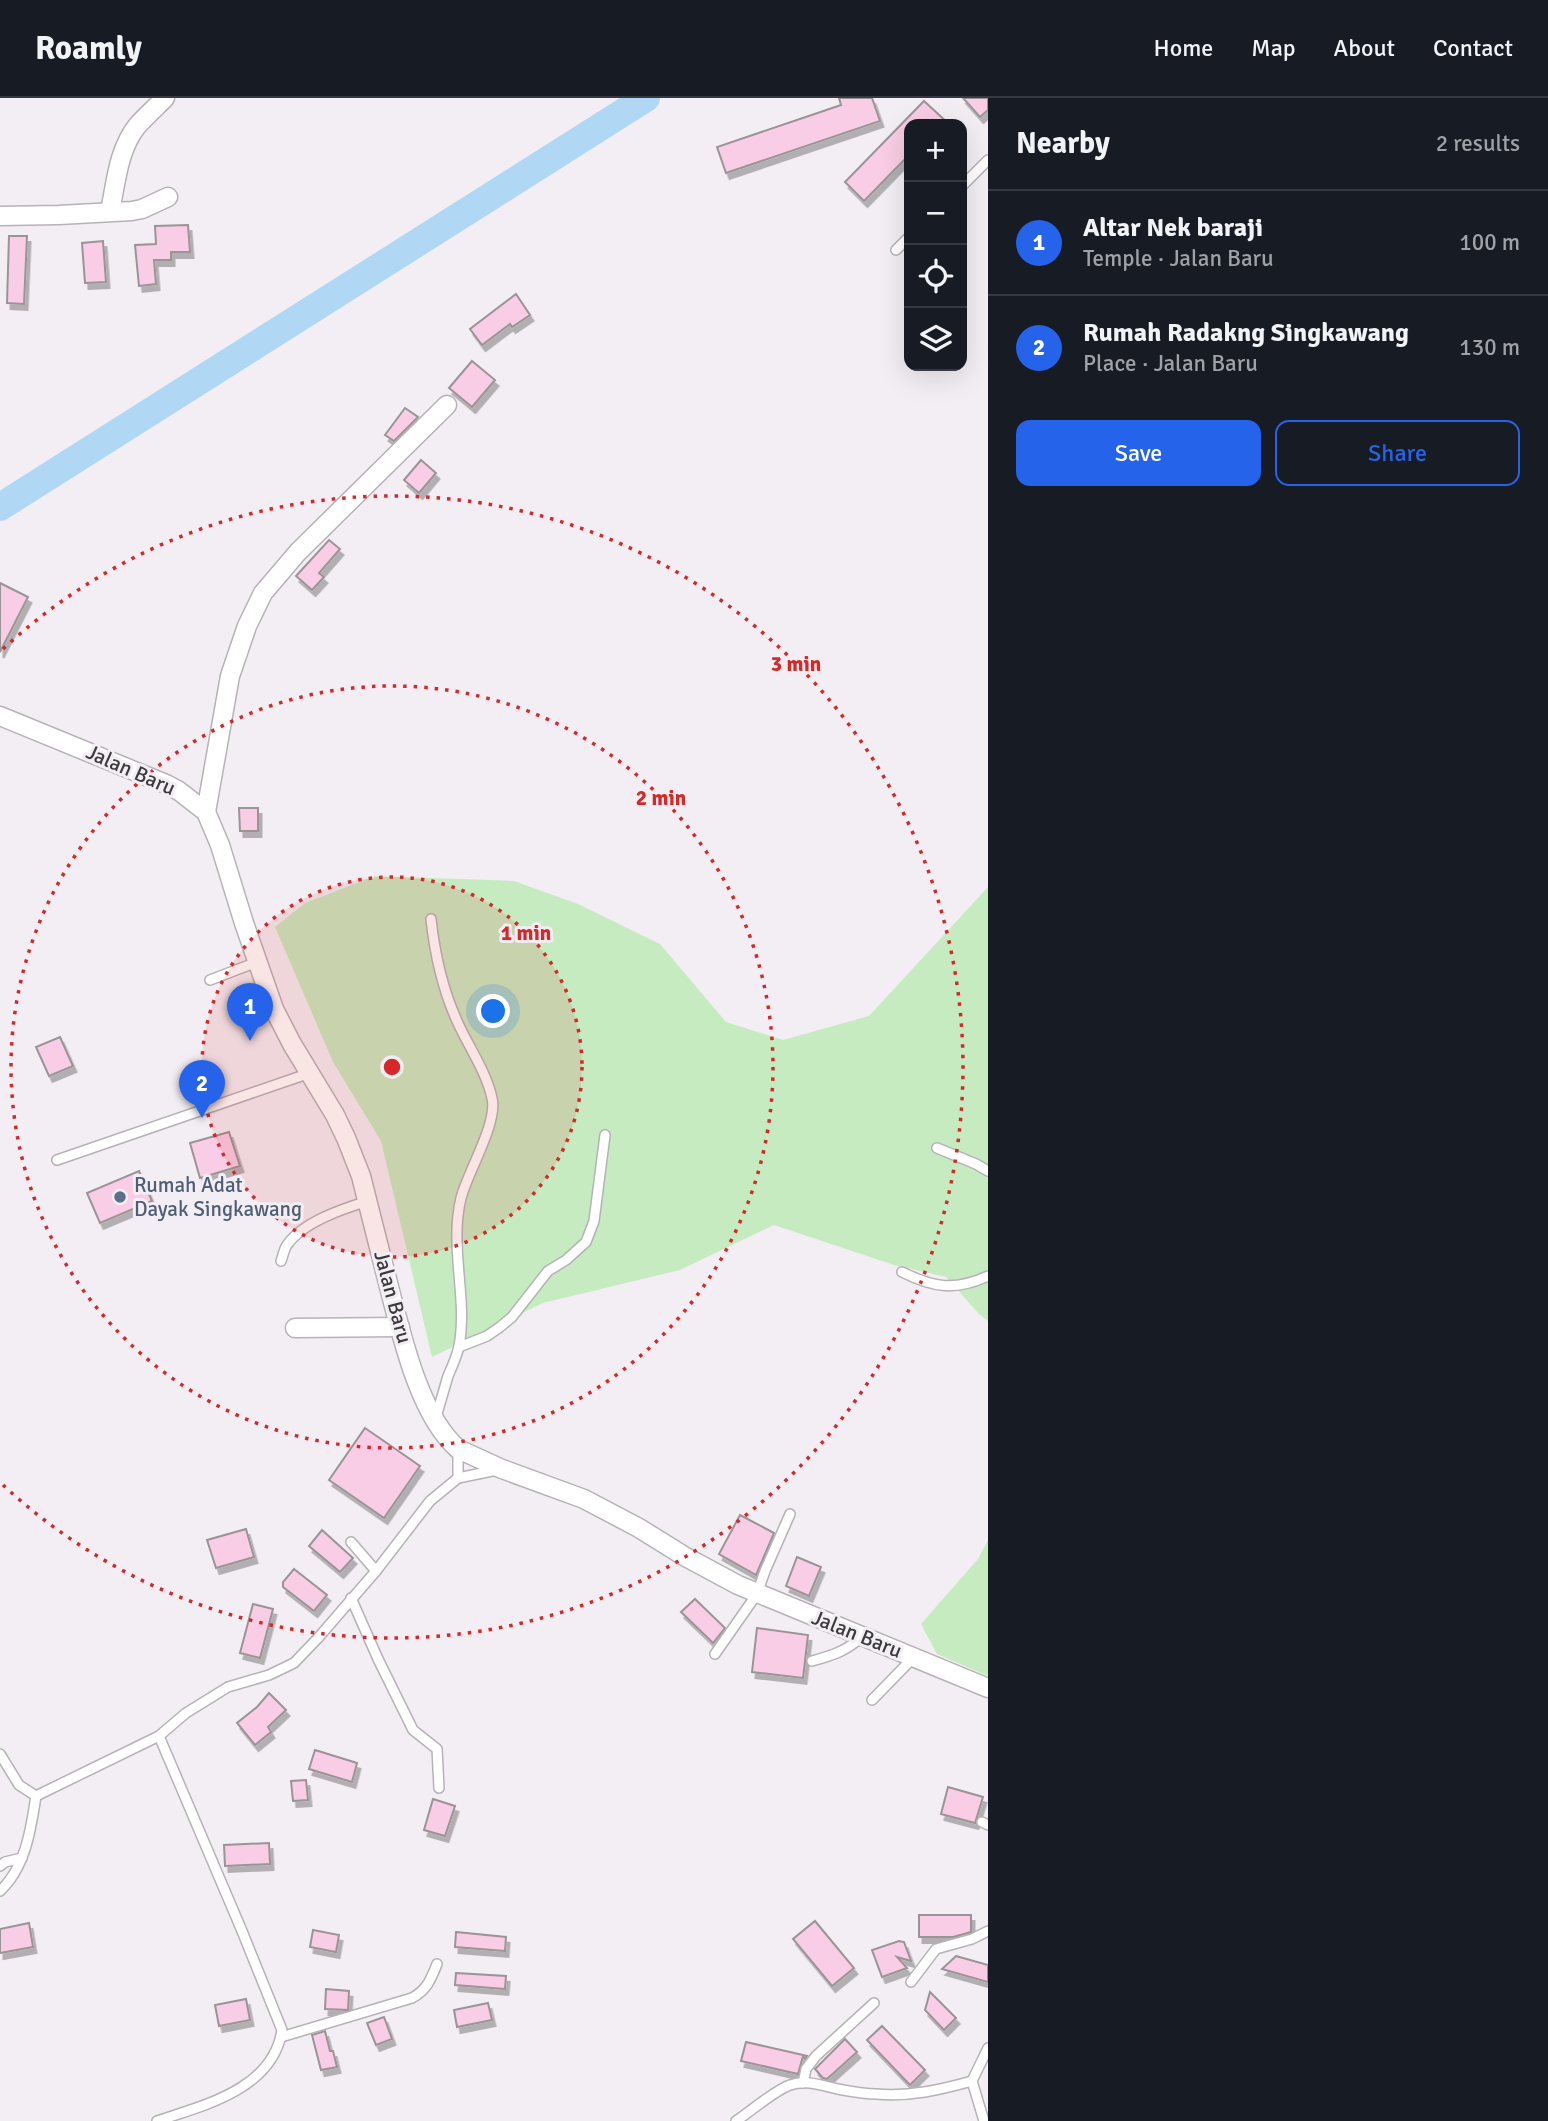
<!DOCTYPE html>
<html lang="en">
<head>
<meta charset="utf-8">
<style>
  :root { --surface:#171b24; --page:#20242c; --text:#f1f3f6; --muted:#9ea1a6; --line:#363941; --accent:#2563eb }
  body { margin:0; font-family:Signika,sans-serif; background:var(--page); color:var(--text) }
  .controls { position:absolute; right:21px; top:21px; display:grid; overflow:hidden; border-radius:14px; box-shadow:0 7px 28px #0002 }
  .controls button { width:63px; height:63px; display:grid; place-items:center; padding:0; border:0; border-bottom:2px solid var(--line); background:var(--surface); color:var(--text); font:35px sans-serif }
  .you { position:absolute; left:494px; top:914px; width:24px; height:24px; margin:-18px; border:5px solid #fff; border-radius:50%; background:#1a73e8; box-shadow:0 0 0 10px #1a73e833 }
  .badge { display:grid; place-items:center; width:46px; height:46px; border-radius:50%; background:var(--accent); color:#fff; font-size:23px; font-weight:700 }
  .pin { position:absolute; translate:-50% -58px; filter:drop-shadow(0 2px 4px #0008) }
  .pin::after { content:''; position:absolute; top:37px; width:24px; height:21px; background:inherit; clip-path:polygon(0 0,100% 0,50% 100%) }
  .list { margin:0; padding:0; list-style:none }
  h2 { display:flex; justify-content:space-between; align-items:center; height:91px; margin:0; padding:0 28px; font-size:30px }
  h2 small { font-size:23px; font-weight:400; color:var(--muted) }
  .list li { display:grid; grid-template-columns:46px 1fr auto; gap:21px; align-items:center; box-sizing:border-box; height:105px; padding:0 28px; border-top:2px solid var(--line) }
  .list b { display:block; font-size:26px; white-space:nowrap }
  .list p { margin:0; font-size:23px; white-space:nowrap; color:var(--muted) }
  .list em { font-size:23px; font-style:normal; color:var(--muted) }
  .actions { display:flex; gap:14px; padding:21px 28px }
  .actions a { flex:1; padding:16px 0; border:2px solid var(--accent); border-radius:14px; text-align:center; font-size:24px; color:var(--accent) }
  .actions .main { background:var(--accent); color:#fff }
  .icon { flex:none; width:38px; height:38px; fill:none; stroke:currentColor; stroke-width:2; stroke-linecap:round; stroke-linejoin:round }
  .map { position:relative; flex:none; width:988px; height:2023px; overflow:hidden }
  header { display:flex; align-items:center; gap:42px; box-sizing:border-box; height:98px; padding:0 35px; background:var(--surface); border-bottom:2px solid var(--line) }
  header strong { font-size:33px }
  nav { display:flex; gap:38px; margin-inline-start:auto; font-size:24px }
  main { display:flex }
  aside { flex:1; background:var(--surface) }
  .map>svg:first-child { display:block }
  .green { fill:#c6ebc1 }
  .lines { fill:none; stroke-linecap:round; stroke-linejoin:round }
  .river { stroke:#b0d8f5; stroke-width:28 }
  .building { fill:#f9cde5; stroke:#9b9497; stroke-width:2; filter:url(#shadow) }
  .lane-casing { stroke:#b6b2b7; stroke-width:12 }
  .street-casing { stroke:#b6b2b7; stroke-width:21 }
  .lane { stroke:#fff; stroke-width:9 }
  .street { stroke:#fff; stroke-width:18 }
  .ring { fill:none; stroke:#d62828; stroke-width:3.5; stroke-dasharray:3.5 7 }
  .service-dot { fill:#5c6f8a; stroke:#f3eef4; stroke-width:2.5 }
  .labels { text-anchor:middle; stroke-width:6; stroke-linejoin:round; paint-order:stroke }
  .street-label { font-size:21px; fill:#3c3a3d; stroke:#f3eef4 }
  .service-label { font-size:21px; fill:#4e5e75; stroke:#f3eef4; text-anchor:start }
  .centre { fill:#d62828; stroke:#f3eef4; stroke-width:3.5 }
  .ring-label { font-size:21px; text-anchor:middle; font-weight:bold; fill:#d62828; stroke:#f3eef4; stroke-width:6; stroke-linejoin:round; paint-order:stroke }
</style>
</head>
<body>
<header>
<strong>Roamly</strong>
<nav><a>Home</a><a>Map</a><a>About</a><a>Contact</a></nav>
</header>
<main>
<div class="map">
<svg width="988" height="2023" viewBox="0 0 988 2023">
  <defs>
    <filter id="shadow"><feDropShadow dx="3.5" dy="6" stdDeviation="0" flood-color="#0004"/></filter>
  </defs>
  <rect width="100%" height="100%" fill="#f3eef4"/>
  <g class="green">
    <path d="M375 778 514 783 578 806 660 846 726 924 783 942 869 918 988 789V1223L979 1216 946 1179 894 1167 774 1127 680 1172 543 1205 432 1259 381 1043 333 964 275 829 305 805Z"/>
    <path d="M988 1442V1578L937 1556 921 1526 978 1461Z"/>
  </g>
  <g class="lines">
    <path class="river" d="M0 409 646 0"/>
  </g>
  <g class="building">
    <path d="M839 0H872L880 23 726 75 717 49 841 7Z"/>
    <path d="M963 0H988V12L980 19Z"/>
    <path d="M924 3 949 26H909V57L864 103 845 84Z"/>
    <path d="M188 127 190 154H171V162H154L156 186 139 188 135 147 156 146 155 128Z"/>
    <path d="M9 138H27L24 206 7 205Z"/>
    <path d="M103 143 106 184 85 185 82 145Z"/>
    <path d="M516 196 530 217 512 229 510 226 482 247 470 231Z"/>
    <path d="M472 263 495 282 472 309 449 290Z"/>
    <path d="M405 310 418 319 394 343 385 337Z"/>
    <path d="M421 362 436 375 419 395 404 382Z"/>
    <path d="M329 442 340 451 319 475 324 479 312 492 296 478Z"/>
    <path d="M0 485 28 499 0 554Z"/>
    <path d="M239 710H258V733H240Z"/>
    <path d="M60 939 73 968 49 978 36 949Z"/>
    <path d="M229 1034 240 1068 200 1080 190 1045Z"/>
    <path d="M139 1073 152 1103 100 1125 87 1095Z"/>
    <path d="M365 1330 420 1368 384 1420 329 1382Z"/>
    <path d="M740 1417 774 1435 756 1477 719 1456Z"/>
    <path d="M246 1431 254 1459 216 1470 207 1442Z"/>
    <path d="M322 1432 353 1460 340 1474 309 1448Z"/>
    <path d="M797 1459 821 1469 809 1498 786 1488Z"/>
    <path d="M294 1471 327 1497 314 1513 283 1489V1484Z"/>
    <path d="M695 1501 725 1530 713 1545 681 1514Z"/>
    <path d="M253 1506 273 1511 260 1560 240 1555Z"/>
    <path d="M757 1530 808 1537 803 1580 752 1574Z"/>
    <path d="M269 1595 286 1612 268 1629 271 1634 255 1647 237 1625 257 1609Z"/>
    <path d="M315 1652 357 1665 352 1684 309 1671Z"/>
    <path d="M306 1682 308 1702 293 1703 291 1683Z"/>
    <path d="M948 1689 983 1699 975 1725 941 1716Z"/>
    <path d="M433 1701 455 1708 445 1738 424 1732Z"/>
    <path d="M269 1745 270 1766 225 1768 224 1747Z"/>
    <path d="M919 1817H971V1834L953 1839H919Z"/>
    <path d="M815 1823 854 1870 832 1888 793 1841Z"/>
    <path d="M29 1825 33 1849 0 1855V1831Z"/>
    <path d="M313 1832 339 1837 336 1854 310 1849Z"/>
    <path d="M456 1834 506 1839 505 1853 455 1849Z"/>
    <path d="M899 1843 904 1844 911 1863 897 1859 907 1870 882 1879 872 1852Z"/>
    <path d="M956 1858 988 1867V1884L942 1871Z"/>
    <path d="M456 1875 506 1878 505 1891 455 1887Z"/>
    <path d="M326 1891 349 1893 348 1912 325 1911Z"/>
    <path d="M930 1894 956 1920 944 1932 925 1912Z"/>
    <path d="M246 1901 250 1922 219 1928 215 1907Z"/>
    <path d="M488 1905 492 1922 457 1929 454 1912Z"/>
    <path d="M384 1919 392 1941 376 1947 367 1925Z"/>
    <path d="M882 1928 925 1972 910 1987 867 1942Z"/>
    <path d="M325 1933 330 1953H333L337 1969 321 1972 312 1937Z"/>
    <path d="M845 1941 857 1954 827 1981 823 1980 815 1971Z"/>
    <path d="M746 1944 803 1957 807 1958 805 1961 803 1958 798 1976 741 1963Z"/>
  </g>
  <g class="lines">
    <g class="lane-casing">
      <g id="lane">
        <path d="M962 88 988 62"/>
        <path d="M896 152 909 139"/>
        <path d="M431 821C435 858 442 890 457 923 468 948 486 973 492 1000 498 1025 468 1073 461 1100 449 1150 468 1200 459 1248 457 1258 452 1269 448 1278 444 1292 440 1305 436 1319"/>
        <path d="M210 882 257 864"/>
        <path d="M937 1050 976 1066 988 1073"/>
        <path d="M57 1062 310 975"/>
        <path d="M281 1163C283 1158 284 1151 287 1147 303 1124 342 1111 368 1103"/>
        <path d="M902 1174C934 1190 955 1193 988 1178"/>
        <path d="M459 1249 487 1238 500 1229 512 1219 548 1173 566 1162 586 1144 594 1123 605 1037"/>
        <path d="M458 1380 497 1372"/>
        <path d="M351 1444 376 1473"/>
        <path d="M351 1500 378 1561 413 1632 437 1651 439 1690"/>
        <path d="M715 1556 757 1496 765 1473 790 1416"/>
        <path d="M812 1563C834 1557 846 1553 863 1538"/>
        <path d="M872 1602 914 1559"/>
        <path d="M0 1656 19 1687 36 1698"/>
        <path d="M982 1724 988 1727"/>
        <path d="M0 1768 5 1764 22 1760"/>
        <path d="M0 1793C26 1769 31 1730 36 1698L159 1638 186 1615 228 1589 269 1577 294 1565 318 1540 376 1473 430 1403 458 1380V1351"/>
        <path d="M911 1884 936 1851 972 1841 988 1833"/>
        <path d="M281 1939 412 1900C427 1892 431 1881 437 1866"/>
        <path d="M803 1985 806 1971 816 1958 874 1905"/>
        <path d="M157 2023C205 2007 273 1991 282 1932L242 1833 159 1638"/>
        <path d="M736 2023C750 2014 775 1992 790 1987 809 1981 825 1989 843 1992 854 1994 865 1996 876 1996 909 1999 940 1992 972 1983"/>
        <path d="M984 2023 972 1983 988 1950"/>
      </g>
    </g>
    <g class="street-casing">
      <g id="street">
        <path d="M110 113C116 85 118 52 137 28 146 18 156 9 165 0"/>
        <path d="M0 118 59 117 132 113 142 111 168 99"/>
        <path d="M0 618 166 686 179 693 206 714 220 747 244 825 274 911 292 946 335 1017 346 1040 361 1078C370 1115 380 1152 389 1189 402 1238 419 1317 458 1351L502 1371 584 1401 639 1430 684 1458 738 1487 988 1590"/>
        <path d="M206 714 230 578 247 528 263 495 298 454 447 307"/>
        <path d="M295 1230 400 1229"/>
      </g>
    </g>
    <use href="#lane" class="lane"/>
    <use href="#street" class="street"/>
  </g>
  <circle cx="392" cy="969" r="190" fill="#d62828" fill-opacity=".12"/>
  <g class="ring">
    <circle cx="392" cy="969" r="190"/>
    <circle cx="392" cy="969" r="381"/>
    <path d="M3 551A571 571 0 1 1 3 1387"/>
  </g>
  <circle class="service-dot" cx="120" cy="1099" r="7"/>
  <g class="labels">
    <g class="street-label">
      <text transform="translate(131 672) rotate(24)" y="7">Jalan Baru</text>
      <text transform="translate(393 1199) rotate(75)" y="7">Jalan Baru</text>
      <text transform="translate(857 1536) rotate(22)" y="7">Jalan Baru</text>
    </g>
    <g class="service-label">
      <text x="134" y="1094">Rumah Adat<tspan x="134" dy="24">Dayak Singkawang</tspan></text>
    </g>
  </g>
  <circle cx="392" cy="969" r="10" class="centre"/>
  <g class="ring-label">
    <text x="796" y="573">3 min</text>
    <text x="661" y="707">2 min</text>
    <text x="526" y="842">1 min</text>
  </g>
</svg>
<div class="controls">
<button>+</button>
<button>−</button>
<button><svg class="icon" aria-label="locate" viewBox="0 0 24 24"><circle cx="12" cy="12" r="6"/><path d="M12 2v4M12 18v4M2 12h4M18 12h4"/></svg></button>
<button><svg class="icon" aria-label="layers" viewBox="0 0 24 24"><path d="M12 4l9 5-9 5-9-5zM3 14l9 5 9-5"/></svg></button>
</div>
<div class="you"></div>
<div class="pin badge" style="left:250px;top:943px">1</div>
<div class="pin badge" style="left:202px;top:1020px">2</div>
</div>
<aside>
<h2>Nearby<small>2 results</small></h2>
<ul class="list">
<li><span class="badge">1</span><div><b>Altar Nek baraji</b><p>Temple · Jalan Baru</p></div><em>100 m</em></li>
<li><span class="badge">2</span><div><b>Rumah Radakng Singkawang</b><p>Place · Jalan Baru</p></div><em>130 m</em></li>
</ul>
<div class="actions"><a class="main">Save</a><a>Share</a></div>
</aside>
</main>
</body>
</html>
